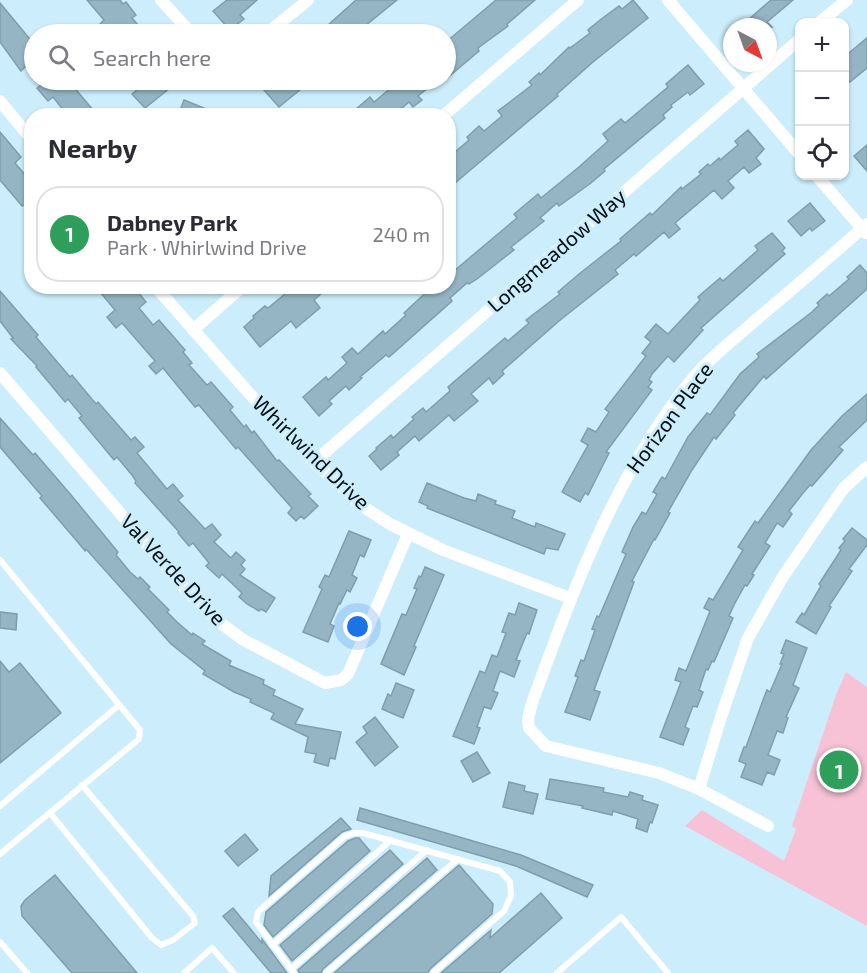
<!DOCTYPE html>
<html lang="en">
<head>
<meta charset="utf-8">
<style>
  :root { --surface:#fff; --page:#f7f7f7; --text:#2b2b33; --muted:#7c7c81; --line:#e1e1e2; --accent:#2563eb }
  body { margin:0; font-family:"Exo 2",sans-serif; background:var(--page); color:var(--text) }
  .controls { position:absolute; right:18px; top:18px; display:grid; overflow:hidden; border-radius:12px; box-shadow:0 2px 4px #0004 }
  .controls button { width:54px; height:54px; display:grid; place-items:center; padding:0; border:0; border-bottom:2px solid var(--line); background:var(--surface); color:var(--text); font:30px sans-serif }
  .compass { position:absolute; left:723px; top:18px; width:54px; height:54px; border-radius:50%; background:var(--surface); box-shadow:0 2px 4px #0004; rotate:139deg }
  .you { position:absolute; left:358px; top:627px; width:21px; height:21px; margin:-15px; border:4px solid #fff; border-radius:50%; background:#1a73e8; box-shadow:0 0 0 9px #1a73e833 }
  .badge { display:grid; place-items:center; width:39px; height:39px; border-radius:50%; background:var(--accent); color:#fff; font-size:20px; font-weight:700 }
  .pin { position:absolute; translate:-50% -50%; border:3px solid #fff; box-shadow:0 2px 6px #0006 }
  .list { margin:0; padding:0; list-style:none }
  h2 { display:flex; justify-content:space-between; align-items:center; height:78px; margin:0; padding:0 24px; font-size:26px }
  h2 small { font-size:20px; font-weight:400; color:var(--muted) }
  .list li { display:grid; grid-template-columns:39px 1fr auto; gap:18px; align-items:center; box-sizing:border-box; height:96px; margin:0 12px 12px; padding:0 12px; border:2px solid var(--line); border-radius:24px }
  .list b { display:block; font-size:22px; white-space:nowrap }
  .list p { margin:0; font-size:20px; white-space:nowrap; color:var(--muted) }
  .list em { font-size:20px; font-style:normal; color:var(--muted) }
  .icon { flex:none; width:33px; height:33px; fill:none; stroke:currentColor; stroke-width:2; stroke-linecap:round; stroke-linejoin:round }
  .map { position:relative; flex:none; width:867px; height:973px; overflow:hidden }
  .search { position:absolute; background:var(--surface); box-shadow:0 2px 4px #0004; left:24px; top:24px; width:432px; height:66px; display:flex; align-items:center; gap:15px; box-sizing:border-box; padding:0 21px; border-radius:33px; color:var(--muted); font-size:22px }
  .panel { position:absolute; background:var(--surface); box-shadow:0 2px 4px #0004; left:24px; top:108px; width:432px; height:186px; border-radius:24px }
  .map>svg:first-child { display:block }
  .green { fill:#f7c2d6 }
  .building { fill:#95b5c4; stroke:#7f9eac; stroke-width:1.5 }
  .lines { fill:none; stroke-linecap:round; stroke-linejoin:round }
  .service { stroke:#fff; stroke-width:6 }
  .minor { stroke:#fff; stroke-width:12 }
  .labels { text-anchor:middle; stroke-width:6; stroke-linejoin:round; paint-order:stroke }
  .street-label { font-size:21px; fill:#030d12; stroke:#ccedfc }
</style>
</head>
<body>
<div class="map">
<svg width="867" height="973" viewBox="0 0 867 973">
  <rect width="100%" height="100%" fill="#ccedfc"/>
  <path class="green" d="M846 672 867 687V926L685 826 702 810 784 861 796 829 792 826 836 695Z"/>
  <g class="building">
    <path d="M87 0H120L123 4 126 2 136 15 132 18 146 34H107L99 25 104 20Z"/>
    <path d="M227 0H257L240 15 244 19 230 30 213 11Z"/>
    <path d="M356 0H397L355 34H318Z"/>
    <path d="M496 0H535L507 24 508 26 478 48 479 51 446 79V42Z"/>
    <path d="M633 0 648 18 593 62 557 94 558 96 448 189V158L469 140 467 137 479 126 484 131 502 116 498 111 532 85 529 82 539 73 540 75 569 47 570 48 590 33 588 30 600 20 619 6 622 9Z"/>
    <path d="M771 0H793L767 22 772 27H740Z"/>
    <path d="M0 3 34 44V73L27 65 21 71 0 42Z"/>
    <path d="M867 38V68L850 82 844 76V57Z"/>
    <path d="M688 65 704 84 690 95 688 92 671 105 672 107 663 115 665 118 604 169 605 171 591 183 559 206 557 203 540 218 544 221 511 247 514 250 477 279 469 284 467 283 450 298 452 301 389 357 386 355 360 377 362 378 349 390 346 386 329 401 332 404 319 416 303 397 326 377 328 380 347 363 342 357 352 348 358 354 383 331 385 334 406 315 404 313 433 286H448V276L517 218 514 214 538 194 541 198 579 167 608 141 603 134 621 119 625 123 668 87 666 84Z"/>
    <path d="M47 80H68L98 116H68L53 97 48 101 37 88Z"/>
    <path d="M138 80H180L145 108 132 94 143 85Z"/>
    <path d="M276 80H308L299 87 301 89 279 107 264 90Z"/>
    <path d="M386 80H438L418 96 422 100 413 107 409 102 393 116H348L370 97 374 102 392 87Z"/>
    <path d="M184 100 221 115V116H178Z"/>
    <path d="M748 130 764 149 756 158 761 164 749 173 744 167 728 181 734 188 722 199 714 190 675 223 680 229 669 238 664 232 636 256 634 254 615 270 618 274 559 321 502 371 504 374 493 384 489 378 471 394 478 401 454 421 449 415 419 441 415 436 397 452 399 455 381 470 369 456 377 449 376 448 391 435 393 438 414 419 412 417 423 408 426 412 450 391 448 387 505 338 508 341 529 323 526 320 560 294 558 292 579 274 621 241 620 239 650 213 652 215 681 187 682 189 701 174 699 172 708 164 710 166 719 158 720 160 738 145 735 141Z"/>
    <path d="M0 132 21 157 15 163 32 183V213L25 205 22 206 0 180Z"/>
    <path d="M867 145V171L854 156Z"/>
    <path d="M810 203 825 221 812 231 810 228 801 236 788 221Z"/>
    <path d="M772 233 785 248 782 251 785 254 701 328 703 330 674 362 668 356 652 374 649 380 652 382 648 387 652 390 606 452 609 453 588 495 585 493 580 502 562 492 588 445 581 441 588 428 596 432 609 412 605 409 646 356 642 353 651 342 645 337 656 324 668 334 700 300 698 297 720 278 723 281 758 250 755 246Z"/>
    <path d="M860 265 867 273V289L766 379 764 376 733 413 735 415 716 439 714 437 692 470 668 512 670 513 655 540 654 539 632 581 634 582 594 690 600 692 590 720 565 712 578 677 575 676 581 660 584 661 595 630 592 629 597 616 599 617 626 554 622 552 633 527 642 512 646 514 657 494 653 492 662 477 665 479 688 437 707 413 710 415 740 374 759 357 757 354 812 312 819 305 817 303 827 294 829 296 849 279 847 277Z"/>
    <path d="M95 286H133L146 302 139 308 153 325 159 320 185 350 183 352 192 363 189 365 207 385 211 382 233 407 230 410 244 427 246 425 252 433 254 431 277 461 279 460 311 494 308 496 318 506 304 519 301 516 296 521 288 513 292 508 238 447 236 449 199 405 195 407 163 368 156 374 149 366 155 361 122 323 116 328 107 317 115 310Z"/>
    <path d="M291 286H330L314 300 320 308 296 328 291 321 260 347 244 327 254 318 253 316 265 306 268 308 286 293 285 291Z"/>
    <path d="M0 291 38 335 36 337 70 377 72 375 96 404 98 402 131 440 135 437 144 447 137 453 167 489 173 484 183 496 178 500 205 529 212 524 221 535 214 542 231 558 236 552 245 560 241 565 245 569 240 575 275 598 266 612 261 609 259 611 247 604 239 597 242 593 222 574 219 578 206 566 209 563 193 543 189 546 178 533 179 532 135 483 136 481 132 475 117 457 114 460 79 418 82 416 68 399 65 402 36 367 37 366 11 339 13 338 0 321Z"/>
    <path d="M867 394V420L839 447 843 450 812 486 810 485 803 493 789 511 792 514 783 527 777 523 765 543 770 546 752 574 754 575 747 586 745 585 735 603 729 616 733 618 714 662 712 661 708 670 706 669 699 690 703 692 697 707 693 706 685 727 689 729 683 745 660 737 681 682 675 680 679 668 686 671 710 611 704 608 709 598 713 600 743 550 738 547 755 521 758 523 811 450 842 416Z"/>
    <path d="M0 418 33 455 35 453 71 495 118 552 116 555 130 572 138 579 140 577 150 587 148 589 169 610 167 612 177 622 192 635 193 633 205 641 202 644 231 661 229 665 264 680 263 684 275 690 273 695 303 709 295 724 341 732 335 759 330 758 328 766 314 762 316 754 305 752 308 737 271 719 274 713 250 702 251 699 234 692 203 674 205 671 171 644 86 549 85 551 76 540 40 498 42 496 0 447Z"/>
    <path d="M427 483 464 498 476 501 478 494 496 501 495 504 515 511 512 518 535 527 536 523 565 534 558 550 546 548 544 554 427 508 428 506 419 502Z"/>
    <path d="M852 528 867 540V545L849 569 852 571 829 606 831 607 816 634 796 622 802 613 804 615 821 586 819 584 841 550 839 548 845 541 843 539Z"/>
    <path d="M349 531 371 540 364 557 360 555 352 575 357 578 350 592 347 590 340 604 339 603 330 624 334 626 328 642 303 632 322 589 319 587 325 575 329 577Z"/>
    <path d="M425 567 444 575 414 646 416 647 404 675 381 664 402 614 406 615 417 589 414 588 419 576 421 577Z"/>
    <path d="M519 603 537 610 529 634 527 633 516 660 520 661 514 677 500 671 493 691 498 693 491 709 484 707 477 727 480 728 474 744 453 736 480 671 485 673 492 655 497 657 506 633 502 632 509 613 515 615Z"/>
    <path d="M0 612 17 614 16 630 0 628Z"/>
    <path d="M786 640 807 648 793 685 799 688 786 717 788 718 783 733 777 731 768 755 780 760 774 775 767 772 762 785 741 777 746 764 739 761 744 747H746L763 700 767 690 770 692 782 664H780L784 654 781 653Z"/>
    <path d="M0 661 9 672 20 663 61 713 0 763Z"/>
    <path d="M396 683 414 690 403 718 382 709 388 694 391 696Z"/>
    <path d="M375 717 398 747 375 766 356 742 367 733 363 727Z"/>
    <path d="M477 752 490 773 473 782 461 761Z"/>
    <path d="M550 779 604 788 603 792 628 797 630 792 643 796 642 800 658 805 652 823 650 822 647 832 636 828 638 819 613 811 612 815 582 808 583 806 546 799Z"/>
    <path d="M509 782 525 786 524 791 538 794 533 814 503 807Z"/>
    <path d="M360 808 521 855 593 885 587 897 516 866 357 820Z"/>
    <path d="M341 818 351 829 342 832 269 896 271 876Z"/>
    <path d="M245 834 258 850 238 866 225 851Z"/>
    <path d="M355 838H359L370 851 273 937 264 925 266 912 348 841Z"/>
    <path d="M390 850 403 864 292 961 280 945Z"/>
    <path d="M427 858 437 870 323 969 321 973H299L298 970Z"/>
    <path d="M459 865 493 904 492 914 430 969 428 973H334Z"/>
    <path d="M55 875 137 973H72L22 916 21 906 25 900Z"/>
    <path d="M541 893 562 918 499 973H441L491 930 490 938Z"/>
    <path d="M233 908 262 943V939L287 973H271L223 916Z"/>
  </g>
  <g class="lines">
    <g class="service">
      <path d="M0 560 140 730 139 739 0 854"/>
      <path d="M0 806 119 705"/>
      <path d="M50 813 152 938 161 945 173 940 195 923 193 916 82 785"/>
      <path d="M0 942 27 973"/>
      <path d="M272 945 391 840"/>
      <path d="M291 969 427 850"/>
      <path d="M184 973 212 948 234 973"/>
      <path d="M294 973 256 922 258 912 345 836 354 833H363L500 871 510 882 511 896 504 911 433 973"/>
      <path d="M326 973 458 859"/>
      <path d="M557 973 621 917 668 973"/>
    </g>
    <g class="minor">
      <path d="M161 0 192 34"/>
      <path d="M668 0 800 155"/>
      <path d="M820 22 847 0"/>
      <path d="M266 34 308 0"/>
      <path d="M0 101 32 140"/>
      <path d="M443 116 578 0"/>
      <path d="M817 176 866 233"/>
      <path d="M155 286 248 392 314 462 362 506 390 524 443 550 570 598"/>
      <path d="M193 330 243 286"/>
      <path d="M0 373 186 590 218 621 242 639 325 683 341 680 348 674 408 534"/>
      <path d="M314 462 800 39"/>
      <path d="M699 789 721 717 748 638 782 578 843 489 867 467"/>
      <path d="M768 826 699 789 659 773 546 746 529 728 528 719 532 703C574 588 615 474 693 378 711 356 736 338 757 319 794 288 831 256 867 224"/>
    </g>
  </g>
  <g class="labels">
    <g class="street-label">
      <text transform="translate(557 251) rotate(-41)" y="7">Longmeadow Way</text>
      <text transform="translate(670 418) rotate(-54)" y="7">Horizon Place</text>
      <text transform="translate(311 453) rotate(44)" y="7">Whirlwind Drive</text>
      <text transform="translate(173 570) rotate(47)" y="7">Val Verde Drive</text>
    </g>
  </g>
</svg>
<div class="controls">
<button>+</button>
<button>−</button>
<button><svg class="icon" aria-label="locate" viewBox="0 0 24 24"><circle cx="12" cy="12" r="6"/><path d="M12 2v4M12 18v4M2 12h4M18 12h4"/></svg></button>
</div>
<svg class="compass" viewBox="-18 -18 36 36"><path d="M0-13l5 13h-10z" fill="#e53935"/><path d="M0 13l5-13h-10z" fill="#7c7c81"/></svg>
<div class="you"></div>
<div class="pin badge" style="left:839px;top:770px;background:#2e9e5b">1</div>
<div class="search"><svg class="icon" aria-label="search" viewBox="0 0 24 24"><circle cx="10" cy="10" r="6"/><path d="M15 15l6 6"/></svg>Search here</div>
<section class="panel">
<h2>Nearby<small></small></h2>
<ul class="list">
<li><span class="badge" style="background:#2e9e5b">1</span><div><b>Dabney Park</b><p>Park · Whirlwind Drive</p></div><em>240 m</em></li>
</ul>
</section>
</div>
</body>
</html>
